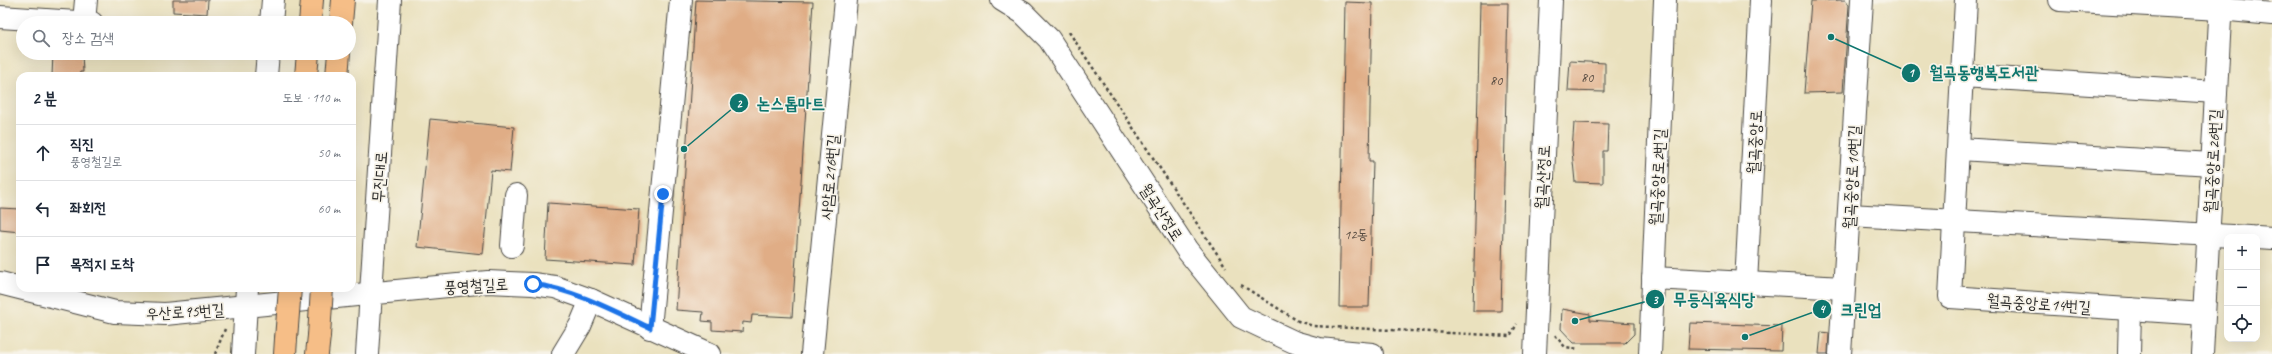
<!DOCTYPE html>
<html lang="ko">
<head>
<meta charset="utf-8">
<style>
  :root { --surface:#fff; --page:#f6f6f7; --text:#1f2937; --muted:#747a83; --line:#e0e1e3 }
  body { margin:0; font-family:Caveat,"Poor Story",sans-serif; background:var(--page); color:var(--text) }
  .controls { position:absolute; right:12px; bottom:12px; display:grid; overflow:hidden; border-radius:8px; box-shadow:0 4px 16px #0002 }
  .controls button { width:36px; height:36px; display:grid; place-items:center; padding:0; border:0; border-bottom:1px solid var(--line); background:var(--surface); color:var(--text); font:20px sans-serif }
  .stop { position:absolute; width:12px; height:12px; margin:-9px; border:3px solid #1a73e8; border-radius:50%; background:#fff }
  .stop.end { background:#1a73e8; border-color:#fff; box-shadow:0 1px 4px #0008 }
  .list { margin:0; padding:0; list-style:none }
  h2 { display:flex; justify-content:space-between; align-items:center; height:52px; margin:0; padding:0 16px; font-size:17px }
  h2 small { font-size:13px; font-weight:400; color:var(--muted) }
  .list li { display:grid; grid-template-columns:26px 1fr auto; gap:12px; align-items:center; box-sizing:border-box; height:56px; padding:0 16px; border-top:1px solid var(--line) }
  .list b { display:block; font-size:15px; white-space:nowrap }
  .list p { margin:0; font-size:13px; white-space:nowrap; color:var(--muted) }
  .list em { font-size:13px; font-style:normal; color:var(--muted) }
  .icon { flex:none; width:22px; height:22px; fill:none; stroke:currentColor; stroke-width:2; stroke-linecap:round; stroke-linejoin:round }
  .map { position:relative; flex:none; width:2272px; height:354px; overflow:hidden }
  .search { position:absolute; background:var(--surface); box-shadow:0 4px 16px #0002; left:16px; top:16px; width:340px; height:44px; display:flex; align-items:center; gap:10px; box-sizing:border-box; padding:0 14px; border-radius:22px; color:var(--muted); font-size:15px }
  .panel { position:absolute; background:var(--surface); box-shadow:0 4px 16px #0002; left:16px; top:72px; width:340px; height:220px; border-radius:12px }
  .map>svg:first-child { display:block }
  .building { fill:#e0ad86 }
  .lines { fill:none; stroke-linecap:round; stroke-linejoin:round }
  .minor-casing { stroke:#484641; stroke-width:24 }
  .highway-casing { stroke:#484641; stroke-width:24 }
  .path { stroke:#484641; stroke-width:2.5; stroke-dasharray:3 3; stroke-linecap:butt }
  .minor { stroke:#fff; stroke-width:22 }
  .highway { stroke:#f6be87; stroke-width:22 }
  .highway-bridge-casing { stroke:#484641; stroke-width:24; stroke-linecap:butt }
  .highway-bridge { stroke:#f6be87; stroke-width:22 }
  .route { stroke:#1a73e8; stroke-width:5 }
  .labels { text-anchor:middle; stroke-width:3.5; stroke-linejoin:round; paint-order:stroke }
  .number-label { font-size:14px; fill:#584c42 }
  .street-label { font-size:16px; fill:#2b2b2b; stroke:#f7f3e8 }
  .leader { fill:none; stroke:#0f766e; stroke-width:1.5 }
  .callout-dot { fill:#0f766e; stroke:#f7f3e8; stroke-width:1.5 }
  .mark-label { font-size:12px; text-anchor:middle; font-weight:bold; fill:#fff }
  .callout-label { font-size:17px; text-anchor:middle; font-weight:bold; fill:#0f766e; stroke:#f7f3e8; stroke-width:3.5; stroke-linejoin:round; paint-order:stroke }
</style>
</head>
<body>
<div class="map">
<svg width="2272" height="354" viewBox="0 0 2272 354">
  <rect width="100%" height="100%" fill="#f7f3e8"/>
  <filter id="ink" filterUnits="userSpaceOnUse"><feTurbulence type="fractalNoise" baseFrequency=".025" numOctaves="2"/><feDisplacementMap in="SourceGraphic" scale="8" xChannelSelector="R" yChannelSelector="G"/><feConvolveMatrix kernelMatrix="1 2 1 2 8 2 1 2 1" color-interpolation-filters="sRGB"/></filter>
  <filter id="wash" filterUnits="userSpaceOnUse"><feTurbulence type="fractalNoise" baseFrequency=".012" numOctaves="4" result="noise"/><feDisplacementMap in="SourceGraphic" scale="16" xChannelSelector="R" yChannelSelector="G"/><feGaussianBlur stdDeviation="0.9" result="paint"/><feColorMatrix in="noise" values="0 0 0 0 0 0 0 0 0 0 0 0 0 0 0 0 0 1.4 0 .05"/><feComposite in="paint" operator="in"/></filter>
  <g filter="url(#wash)">
    <rect width="100%" height="100%" fill="#eae1be"/>
    <g id="blocks">
      <g class="building">
        <path d="M173 0H208L207 14 173 12Z"/>
        <path d="M696 0 813 2 792 317 752 315 751 323 743 322 742 332 712 330V322L702 321 703 312 676 310Z"/>
        <path d="M1845 0 1849 5 1843 92 1804 93 1811 1Z"/>
        <path d="M1345 2 1372 3 1369 161H1373L1369 307H1339Z"/>
        <path d="M1480 3H1508L1501 311H1473Z"/>
        <path d="M53 53H82L83 72H80L79 76H52Z"/>
        <path d="M1570 61 1605 63V92L1568 91Z"/>
        <path d="M430 119 514 127 510 172 491 170 483 254 417 247Z"/>
        <path d="M1574 123 1608 124 1607 151H1603V183L1575 182 1572 151Z"/>
        <path d="M548 203 639 209 635 265 545 259Z"/>
        <path d="M0 208 20 209V232L0 230Z"/>
        <path d="M1562 309 1590 314V320L1634 323V334L1625 343H1574L1561 329Z"/>
        <path d="M1690 323 1782 326 1781 351 1688 349Z"/>
        <path d="M1821 332 1829 333 1828 354H1819Z"/>
      </g>
    </g>
  </g>
  <g filter="url(#ink)">
    <use href="#blocks" fill-opacity="0" stroke="#484641" stroke-width="1"/>
    <g class="lines">
      <g class="minor-casing">
        <g id="minor">
          <path d="M1002 0 1023 13 1049 39 1187 250 1241 317 1294 342 1319 349 1372 354"/>
          <path d="M1966 0 1950 297 2204 314"/>
          <path d="M2060 0 2220 9 2272 14"/>
          <path d="M0 17 92 23"/>
          <path d="M84 22 86 0"/>
          <path d="M271 23 273 0"/>
          <path d="M266 76 268 53"/>
          <path d="M1962 76 2216 92"/>
          <path d="M1959 149 2212 164"/>
          <path d="M1849 215 2250 237"/>
          <path d="M2257 237 2272 238"/>
          <path d="M512 246 516 195"/>
          <path d="M1653 278 1844 288"/>
          <path d="M0 283 115 312 165 314 488 282 533 284 555 287 591 300 710 354"/>
          <path d="M1746 283 1761 0"/>
          <path d="M650 328 681 0"/>
          <path d="M243 354 247 288"/>
          <path d="M367 354 390 0"/>
          <path d="M563 354 580 326 591 300"/>
          <path d="M812 354 846 0"/>
          <path d="M1535 354 1551 0"/>
          <path d="M1650 354 1665 0"/>
          <path d="M1840 354 1862 0"/>
          <path d="M2129 354 2130 309"/>
          <path d="M2202 354 2221 0"/>
        </g>
      </g>
      <g class="highway-casing">
        <g id="highway">
          <path d="M310 23 312 0"/>
          <path d="M341 23 343 0"/>
          <path d="M306 76 308 53"/>
          <path d="M337 76 339 53"/>
          <path d="M285 354 286 339"/>
          <path d="M317 354 319 336"/>
        </g>
      </g>
      <g class="path">
        <path d="M1069 32 1226 267"/>
        <path d="M1241 285 1298 321 1313 326 1510 336 1517 324"/>
        <path d="M1555 335 1565 347 1579 349"/>
        <path d="M215 354 225 329"/>
      </g>
      <use href="#minor" class="minor"/>
      <use href="#highway" class="highway"/>
      <g class="highway-bridge-casing">
        <g id="highway-bridge">
          <path d="M319 336 322 288"/>
          <path d="M286 339 290 288"/>
        </g>
      </g>
      <use href="#highway-bridge" class="highway-bridge"/>
    </g>
  </g>
  <g class="lines" filter="url(#ink)">
    <path class="route" d="M533 284C575 290 612 310 650 328L663 194"/>
  </g>
  <g class="labels">
    <g class="number-label">
      <text x="1587" y="82">80</text>
      <text x="1496" y="85">80</text>
      <text x="1356" y="239">12동</text>
    </g>
    <g class="street-label">
      <text transform="translate(1754 142) rotate(-87)" y="6">월곡중앙로</text>
      <text transform="translate(2212 161) rotate(-87)" y="6">월곡중앙로26번길</text>
      <text transform="translate(379 177) rotate(-86)" y="6">무진대로</text>
      <text transform="translate(829 177) rotate(-85)" y="6">사암로216번길</text>
      <text transform="translate(1542 177) rotate(-87)" y="6">월곡산정로</text>
      <text transform="translate(1657 177) rotate(-87)" y="6">월곡중앙로2번길</text>
      <text transform="translate(1851 177) rotate(-87)" y="6">월곡중앙로10번길</text>
      <text transform="translate(1162 212) rotate(57)" y="6">월곡산정로</text>
      <text transform="translate(476 285) rotate(-3)" y="6">풍영철길로</text>
      <text transform="translate(2039 303) rotate(4)" y="6">월곡중앙로14번길</text>
      <text transform="translate(185 311) rotate(-3)" y="6">우산로95번길</text>
    </g>
  </g>
  <path class="leader" d="M1831 37L1911 73M684 149L739 103M1575 321L1655 299M1745 337L1822 309"/>
  <g class="callout-dot">
    <circle cx="1831" cy="37" r="4"/>
    <circle cx="684" cy="149" r="4"/>
    <circle cx="1575" cy="321" r="4"/>
    <circle cx="1745" cy="337" r="4"/>
    <circle cx="1911" cy="73" r="10"/>
    <circle cx="739" cy="103" r="10"/>
    <circle cx="1655" cy="299" r="10"/>
    <circle cx="1822" cy="309" r="10"/>
  </g>
  <g class="mark-label">
    <text x="1911" y="77">1</text>
    <text x="739" y="108">2</text>
    <text x="1655" y="304">3</text>
    <text x="1822" y="313">4</text>
  </g>
  <g class="callout-label">
    <text x="1984" y="78">월곡동행복도서관</text>
    <text x="791" y="109">논스톱마트</text>
    <text x="1714" y="305">무등식육식당</text>
    <text x="1861" y="315">크린업</text>
  </g>
</svg>
<div class="controls">
<button>+</button>
<button>−</button>
<button><svg class="icon" aria-label="locate" viewBox="0 0 24 24"><circle cx="12" cy="12" r="6"/><path d="M12 2v4M12 18v4M2 12h4M18 12h4"/></svg></button>
</div>
<div class="stop" style="left:533px;top:284px"></div>
<div class="stop end" style="left:663px;top:194px"></div>
<div class="search"><svg class="icon" aria-label="search" viewBox="0 0 24 24"><circle cx="10" cy="10" r="6"/><path d="M15 15l6 6"/></svg>장소 검색</div>
<section class="panel">
<h2>2 분<small>도보 · 110 m</small></h2>
<ul class="list">
<li><svg class="icon" aria-label="ahead" viewBox="0 0 24 24"><path d="M12 20V5M6 11l6-6 6 6"/></svg><div><b>직진</b><p>풍영철길로</p></div><em>50 m</em></li>
<li><svg class="icon" aria-label="left" viewBox="0 0 24 24"><path d="M17 20v-9H6M10 6l-5 5 5 5"/></svg><div><b>좌회전</b></div><em>60 m</em></li>
<li><svg class="icon" aria-label="arrive" viewBox="0 0 24 24"><path d="M6 21V4h12l-3 4 3 4H6"/></svg><div><b>목적지 도착</b></div></li>
</ul>
</section>
</div>
</body>
</html>
